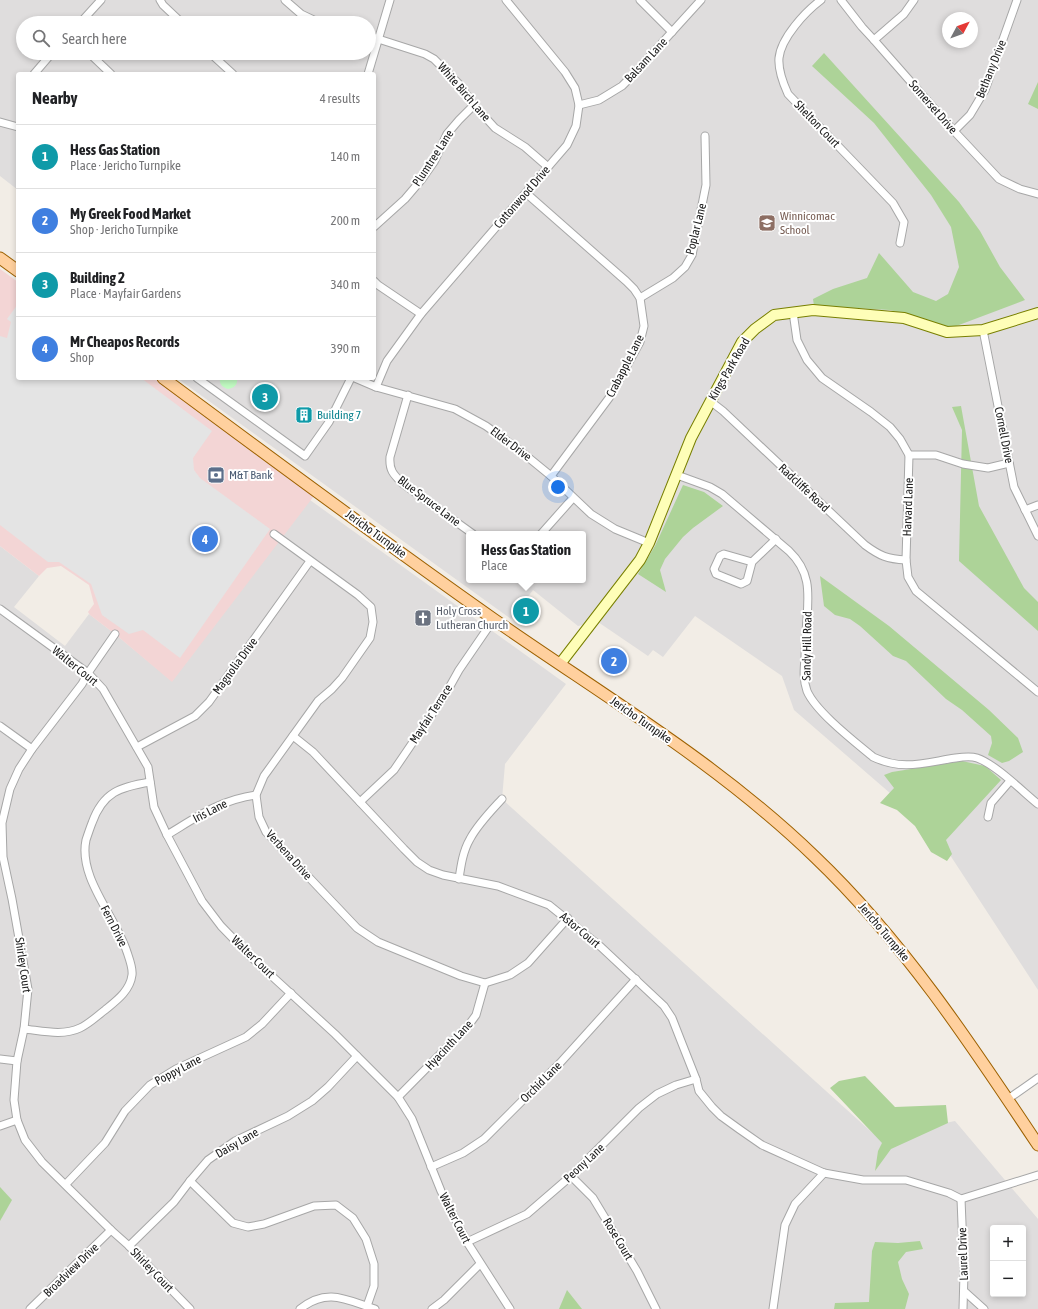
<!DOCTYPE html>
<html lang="en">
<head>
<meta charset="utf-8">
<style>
  :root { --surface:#fff; --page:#f2f2f2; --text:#202124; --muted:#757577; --line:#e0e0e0; --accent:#0f766e }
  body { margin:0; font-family:"Asap Condensed",sans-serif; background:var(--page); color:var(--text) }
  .controls { position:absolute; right:12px; bottom:12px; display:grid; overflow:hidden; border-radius:4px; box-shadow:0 2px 6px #0003 }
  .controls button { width:36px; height:36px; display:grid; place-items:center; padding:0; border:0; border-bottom:1px solid var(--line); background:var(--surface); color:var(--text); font:20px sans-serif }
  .compass { position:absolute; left:942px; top:12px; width:36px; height:36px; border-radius:50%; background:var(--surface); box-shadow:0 2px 6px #0003; rotate:49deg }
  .you { position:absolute; left:558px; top:487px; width:14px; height:14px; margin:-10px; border:3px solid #fff; border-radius:50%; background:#1a73e8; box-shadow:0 0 0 6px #1a73e833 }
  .badge { display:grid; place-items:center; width:26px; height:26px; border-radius:50%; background:var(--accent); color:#fff; font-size:13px; font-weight:700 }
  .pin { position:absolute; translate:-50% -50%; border:2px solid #fff; box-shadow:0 1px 4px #0006 }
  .popup { position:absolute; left:466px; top:531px; width:120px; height:52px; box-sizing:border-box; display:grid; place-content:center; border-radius:4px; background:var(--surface); filter:drop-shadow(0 1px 3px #0005); font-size:13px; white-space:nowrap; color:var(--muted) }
  .popup b { font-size:15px; color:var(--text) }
  .popup::after { content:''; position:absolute; left:50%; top:100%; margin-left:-8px; border:8px solid transparent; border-top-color:var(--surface) }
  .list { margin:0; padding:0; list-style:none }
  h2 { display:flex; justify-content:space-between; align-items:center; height:52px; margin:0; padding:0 16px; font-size:17px }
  h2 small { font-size:13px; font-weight:400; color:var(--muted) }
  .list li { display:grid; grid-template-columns:26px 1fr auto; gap:12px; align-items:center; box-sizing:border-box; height:64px; padding:0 16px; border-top:1px solid var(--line) }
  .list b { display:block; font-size:15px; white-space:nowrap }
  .list p { margin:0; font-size:13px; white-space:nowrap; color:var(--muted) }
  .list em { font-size:13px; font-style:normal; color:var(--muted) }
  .icon { flex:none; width:22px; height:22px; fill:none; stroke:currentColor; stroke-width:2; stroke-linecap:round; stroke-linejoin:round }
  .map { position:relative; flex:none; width:1038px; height:1309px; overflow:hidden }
  .search { position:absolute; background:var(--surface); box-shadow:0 2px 6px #0003; left:16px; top:16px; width:360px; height:44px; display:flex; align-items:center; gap:10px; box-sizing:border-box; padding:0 14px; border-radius:22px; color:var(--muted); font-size:15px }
  .panel { position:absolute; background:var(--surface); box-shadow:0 2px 6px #0003; left:16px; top:72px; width:360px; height:308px; border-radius:4px }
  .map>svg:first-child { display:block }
  .residential { fill:#dfdddd; fill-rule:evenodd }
  .commercial { fill:#f3d5d5 }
  .forest { fill:#add398 }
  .park { fill:#c2fdc3 }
  .parking { fill:#e4e4e4 }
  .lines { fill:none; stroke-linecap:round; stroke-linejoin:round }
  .street-casing { stroke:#a7a7a7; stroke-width:9 }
  .secondary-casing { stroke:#787f00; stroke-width:12 }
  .primary-casing { stroke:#9d6100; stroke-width:13 }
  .street { stroke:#fff; stroke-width:7 }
  .secondary { stroke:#fefeb8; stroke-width:10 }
  .primary { stroke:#ffd09e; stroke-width:11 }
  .labels { text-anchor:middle; stroke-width:4; stroke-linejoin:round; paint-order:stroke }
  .street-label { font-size:12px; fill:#202020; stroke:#fff }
  .education-label { font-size:12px; fill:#785e54; stroke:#fff; text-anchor:start }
  .culture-label { font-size:12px; fill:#0d838f; stroke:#fff; text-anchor:start }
  .service-label { font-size:12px; fill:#4e5e75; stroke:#fff; text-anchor:start }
  .worship-label { font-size:12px; fill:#5b616d; stroke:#fff; text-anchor:start }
</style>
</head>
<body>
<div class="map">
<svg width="1038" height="1309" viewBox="0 0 1038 1309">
  <rect width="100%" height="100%" fill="#f2ede6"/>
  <g class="residential">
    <path d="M0 0H1038V990L935 832 794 710 782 676 695 616 663 657 653 650 648 656 598 622 578 626 533 590 511 619 177 378H374V74H18V190L0 176ZM948 18H972V42H948ZM23 23H369V53H23ZM469 534H583V580H469Z"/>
    <path d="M310 500 566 684 505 764 502 799 877 1137 955 1121 1038 1219V1309H0V546L39 576 14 607 65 646 89 614 115 634 172 681ZM993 1228H1023V1294H993Z"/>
  </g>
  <path class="commercial" d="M0 269 18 282V378H163L317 492 172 682 115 634 90 615 88 612 94 604 89 585 61 566 47 568 39 576 0 546Z"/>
  <g class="forest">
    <path d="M824 53 959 202 980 231 1000 267 1025 300 951 328 890 310 814 306 813 299 833 289 867 278 879 253 913 292 936 301 948 294 959 267 951 227 931 195 874 123 812 66Z"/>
    <path d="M1038 82V109L1028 104Z"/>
    <path d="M961 406 979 506 1024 588 1038 602V631L959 561 962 430 952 407Z"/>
    <path d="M683 485 704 492 723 506 693 528 683 537 665 559 660 570 666 592 638 574 655 546Z"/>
    <path d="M820 576 889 626 989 710 1018 738 1023 752 1009 761 1002 763 988 755 992 743 991 736 962 710 946 699 906 661 893 656 860 626 850 619 835 615 824 606Z"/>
    <path d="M962 761 985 766 1001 780 946 840 952 854 947 861 931 852 915 826 897 810 880 803 894 788 884 775 892 772Z"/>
    <path d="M865 1076 895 1107 946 1105 948 1123 891 1149 875 1171 878 1151 882 1143 830 1088 839 1081Z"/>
    <path d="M0 1187 12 1200 0 1221Z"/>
    <path d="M920 1241 923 1249 906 1252 898 1262 902 1279 909 1294 905 1309H834L835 1303 869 1302 872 1251 875 1242 898 1243Z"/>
    <path d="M567 1290 582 1309H559Z"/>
  </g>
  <path class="park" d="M220 378H237C238 385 234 388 228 389 222 387 219 384 220 378Z"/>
  <path class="parking" d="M18 304V378H141L212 431 193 458 194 470 200 478 270 529 180 658 143 630 129 634 102 615 91 584 59 562H48L0 525V336L7 338 11 322 7 319Z"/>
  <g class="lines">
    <g class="street-casing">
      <g id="street">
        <path d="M160 0 163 5 182 23"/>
        <path d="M285 0 301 14 320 23"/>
        <path d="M640 0 672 32"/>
        <path d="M821 0C805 12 781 38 779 58 778 70 783 83 788 94L893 203 904 222 900 243"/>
        <path d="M841 0 862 27 874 40 954 131 999 179 1020 189 1038 194"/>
        <path d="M80 23 101 0"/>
        <path d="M369 36 425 54 434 59 459 84 474 105 495 128 525 147 548 167"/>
        <path d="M874 40 904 14 914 0"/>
        <path d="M89 53 111 74"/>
        <path d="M210 53 233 74"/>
        <path d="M34 74 52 53"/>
        <path d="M368 74 390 0"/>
        <path d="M579 105 599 100 622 86 631 77 701 0"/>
        <path d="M0 122 18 127"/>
        <path d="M954 131 970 115 985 90 1017 0"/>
        <path d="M526 193 626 281 634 289 640 298 644 326 640 342 609 398 551 476"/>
        <path d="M374 227 405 199 422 179 434 162 447 134 459 120 474 105"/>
        <path d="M374 281 378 285 421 314"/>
        <path d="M640 298 673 278 685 267 692 255 706 185 705 136"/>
        <path d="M793 312 797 340 807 360 822 378 871 412 890 427 900 439 909 455 906 560 908 577 916 591 1038 692"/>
        <path d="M983 330 1014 487 1038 536"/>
        <path d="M197 378 305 456 329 422 351 378"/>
        <path d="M355 378 376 387 455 409 486 426 518 449 551 476 591 514 615 529 649 543"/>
        <path d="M376 387 387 361 421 314 567 145 576 126 579 105 575 88 565 72 506 0"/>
        <path d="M408 395 390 457C389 470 393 474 402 483L473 534"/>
        <path d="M710 401 723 411 865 545C880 556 887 559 906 560"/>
        <path d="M909 455H936L963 464 988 468 1009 463"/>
        <path d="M677 475 710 487 722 494 789 551C810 571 809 591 807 618 806 631 805 645 805 658 804 669 803 680 807 691 816 712 855 742 873 757 901 770 920 764 949 759 958 758 968 755 977 758 995 764 1022 791 1038 804"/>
        <path d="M1025 510 1038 505"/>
        <path d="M274 534 358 595 371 607 373 622 370 638 342 678 332 689 318 701 264 776 256 795 259 817 266 832 357 928 378 942 461 976 485 983 510 975 528 963 568 918"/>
        <path d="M541 534 573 498"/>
        <path d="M752 562 747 581 741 584 716 574 714 569 720 556 724 554 752 562 776 539"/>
        <path d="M0 609 88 673 103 689 148 767 154 807 167 835 202 901 221 926 251 957 335 1034 398 1097 412 1119 441 1191 467 1242 510 1309"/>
        <path d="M115 634 88 673 82 684 32 749 19 769 10 789 2 823 3 857 12 899 28 989 24 1029 17 1061 14 1100 17 1120 25 1140 42 1162 111 1230 129 1246 190 1309"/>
        <path d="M0 726 32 749"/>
        <path d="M293 736 313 752 404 849 417 862 429 870 443 875 498 886 549 905 601 947 664 1006 672 1018 681 1041 696 1079 699 1091 712 1107 721 1116 739 1129 762 1145 824 1173 863 1180H906L949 1193 961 1199 1038 1175"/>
        <path d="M137 747 195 716 209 702 310 561"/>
        <path d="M360 802 394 770 445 695 459 670 494 619"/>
        <path d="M988 817 991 803 1010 781"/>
        <path d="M167 835C197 817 220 800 256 795"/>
        <path d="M459 879C461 865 463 851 470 839 478 824 491 811 502 799"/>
        <path d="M24 1029C43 1031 63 1036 80 1028 89 1024 97 1016 105 1010 116 1001 130 991 132 975 133 968 129 958 127 952 116 917 78 878 86 840 88 834 90 828 92 823 103 792 120 787 150 782"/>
        <path d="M0 1059 17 1061"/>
        <path d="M398 1097 468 1026 476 1015 485 983"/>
        <path d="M1008 1099 1038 1078"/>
        <path d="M0 1126 17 1120"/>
        <path d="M431 1167 463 1153 484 1139 560 1063 636 979"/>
        <path d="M571 1176 593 1198 637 1271 656 1309"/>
        <path d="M190 1181 233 1223 248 1227 264 1224 314 1206 336 1205 353 1218 366 1239 374 1264V1286L367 1306"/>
        <path d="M66 1184 105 1143 125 1111 150 1085 176 1069 246 1037 262 1024 291 993"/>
        <path d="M961 1199 964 1273 963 1309"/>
        <path d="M467 1242 527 1214 571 1176 639 1108 657 1094 676 1085 696 1079"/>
        <path d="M129 1246 174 1202 190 1181 208 1160 235 1141 288 1116 312 1101 328 1087 357 1056"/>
        <path d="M964 1291 984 1309"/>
        <path d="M30 1309 111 1230"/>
        <path d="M300 1309C327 1287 347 1300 375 1309"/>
        <path d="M432 1309 444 1300 480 1264"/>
        <path d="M773 1309 785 1225 795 1204 824 1173"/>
      </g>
    </g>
    <g class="secondary-casing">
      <path id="secondary" d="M560 664 640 560 649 543 691 438 742 342 755 329 774 315 813 310 904 318 947 332 983 330 1038 313"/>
    </g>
    <g class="primary-casing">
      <g id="primary">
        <path d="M0 258 18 271"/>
        <path d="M163 378C272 459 381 540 492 618 602 695 718 763 815 857 903 941 971 1044 1038 1145"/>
      </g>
    </g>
    <use href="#street" class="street"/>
    <use href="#secondary" class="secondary"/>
    <use href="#primary" class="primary"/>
  </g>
  <defs>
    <g id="school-square" transform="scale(0.9)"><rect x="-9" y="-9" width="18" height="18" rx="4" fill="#8d6e63" stroke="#fff"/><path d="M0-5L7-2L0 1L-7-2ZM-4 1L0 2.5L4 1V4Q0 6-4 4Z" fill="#fff"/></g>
    <g id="building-square" transform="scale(0.9)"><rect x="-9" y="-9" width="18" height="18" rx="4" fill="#0f9aa8" stroke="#fff"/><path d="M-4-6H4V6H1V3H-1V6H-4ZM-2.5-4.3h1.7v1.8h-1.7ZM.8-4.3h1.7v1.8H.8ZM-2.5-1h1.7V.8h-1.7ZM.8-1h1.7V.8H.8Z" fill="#fff"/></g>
    <g id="bank-square" transform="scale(0.9)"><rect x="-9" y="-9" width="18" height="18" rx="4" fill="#5c6f8a" stroke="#fff"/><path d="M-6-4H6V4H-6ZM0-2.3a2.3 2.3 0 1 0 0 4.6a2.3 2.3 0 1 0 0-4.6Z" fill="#fff"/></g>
    <g id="church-square" transform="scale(0.9)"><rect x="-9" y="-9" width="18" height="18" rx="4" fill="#6b7280" stroke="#fff"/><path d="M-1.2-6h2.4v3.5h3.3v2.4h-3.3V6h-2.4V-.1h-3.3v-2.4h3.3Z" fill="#fff"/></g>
  </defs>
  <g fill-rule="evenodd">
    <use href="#school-square" x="767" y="223"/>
    <use href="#building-square" x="304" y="415"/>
    <use href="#bank-square" x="216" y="475"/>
    <use href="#church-square" x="423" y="618"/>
  </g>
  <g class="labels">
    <g class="street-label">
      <text transform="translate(646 60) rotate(-47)" y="4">Balsam Lane</text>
      <text transform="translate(991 69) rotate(-68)" y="4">Bethany Drive</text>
      <text transform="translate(464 92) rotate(49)" y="4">White Birch Lane</text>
      <text transform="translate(933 107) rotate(49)" y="4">Somerset Drive</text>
      <text transform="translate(817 124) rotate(46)" y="4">Shelton Court</text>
      <text transform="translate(433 158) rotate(-57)" y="4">Plumtree Lane</text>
      <text transform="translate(522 197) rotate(-49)" y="4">Cottonwood Drive</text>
      <text transform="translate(696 229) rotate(-76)" y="4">Poplar Lane</text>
      <text transform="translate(625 366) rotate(-63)" y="4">Crabapple Lane</text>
      <text transform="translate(729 369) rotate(-60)" y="4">Kings Park Road</text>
      <text transform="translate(1004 435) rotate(79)" y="4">Cornell Drive</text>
      <text transform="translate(511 444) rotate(37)" y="4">Elder Drive</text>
      <text transform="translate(804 488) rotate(43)" y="4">Radcliffe Road</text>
      <text transform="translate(429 501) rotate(37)" y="4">Blue Spruce Lane</text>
      <text transform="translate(908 507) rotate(-88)" y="4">Harvard Lane</text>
      <text transform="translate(376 534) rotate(36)" y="4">Jericho Turnpike</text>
      <text transform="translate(807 646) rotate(-89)" y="4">Sandy Hill Road</text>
      <text transform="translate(75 666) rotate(39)" y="4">Walter Court</text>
      <text transform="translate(235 666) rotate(-54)" y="4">Magnolia Drive</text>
      <text transform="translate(431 714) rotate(-57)" y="4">Mayfair Terrace</text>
      <text transform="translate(641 720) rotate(35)" y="4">Jericho Turnpike</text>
      <text transform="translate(210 811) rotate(-27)" y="4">Iris Lane</text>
      <text transform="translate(289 855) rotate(48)" y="4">Verbena Drive</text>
      <text transform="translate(114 926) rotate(63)" y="4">Fern Drive</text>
      <text transform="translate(580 930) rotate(40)" y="4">Astor Court</text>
      <text transform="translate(884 932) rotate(50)" y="4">Jericho Turnpike</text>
      <text transform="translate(253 957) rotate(44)" y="4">Walter Court</text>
      <text transform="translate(23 965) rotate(82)" y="4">Shirley Court</text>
      <text transform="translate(449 1045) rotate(-47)" y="4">Hyacinth Lane</text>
      <text transform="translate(178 1070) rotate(-28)" y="4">Poppy Lane</text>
      <text transform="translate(541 1082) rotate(-45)" y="4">Orchid Lane</text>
      <text transform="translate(237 1143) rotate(-30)" y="4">Daisy Lane</text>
      <text transform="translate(584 1163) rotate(-43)" y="4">Peony Lane</text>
      <text transform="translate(455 1218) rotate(63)" y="4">Walter Court</text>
      <text transform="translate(618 1239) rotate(59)" y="4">Rose Court</text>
      <text transform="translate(963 1254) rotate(-92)" y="4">Laurel Drive</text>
      <text transform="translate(71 1270) rotate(-44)" y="4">Broadview Drive</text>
      <text transform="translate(152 1270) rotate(46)" y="4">Shirley Court</text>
    </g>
    <g class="education-label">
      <text x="780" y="220">Winnicomac<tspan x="780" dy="14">School</tspan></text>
    </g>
    <g class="culture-label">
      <text x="317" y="419">Building 7</text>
    </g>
    <g class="service-label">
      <text x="229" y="479">M&amp;T Bank</text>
    </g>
    <g class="worship-label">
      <text x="436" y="615">Holy Cross<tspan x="436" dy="14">Lutheran Church</tspan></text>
    </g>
  </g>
</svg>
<div class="controls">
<button>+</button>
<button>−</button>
</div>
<svg class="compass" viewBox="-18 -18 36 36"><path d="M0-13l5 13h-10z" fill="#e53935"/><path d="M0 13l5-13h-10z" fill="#757577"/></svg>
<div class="you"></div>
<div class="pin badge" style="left:526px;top:611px;background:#0f9aa8">1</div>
<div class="popup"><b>Hess Gas Station</b>Place</div>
<div class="pin badge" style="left:614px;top:661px;background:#3f7fe0">2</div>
<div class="pin badge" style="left:265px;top:397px;background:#0f9aa8">3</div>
<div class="pin badge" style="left:205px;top:539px;background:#3f7fe0">4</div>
<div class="search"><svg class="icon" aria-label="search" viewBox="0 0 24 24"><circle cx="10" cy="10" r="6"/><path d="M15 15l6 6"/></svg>Search here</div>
<section class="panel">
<h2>Nearby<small>4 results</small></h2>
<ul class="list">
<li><span class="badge" style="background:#0f9aa8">1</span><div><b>Hess Gas Station</b><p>Place · Jericho Turnpike</p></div><em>140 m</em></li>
<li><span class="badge" style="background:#3f7fe0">2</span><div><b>My Greek Food Market</b><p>Shop · Jericho Turnpike</p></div><em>200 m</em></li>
<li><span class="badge" style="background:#0f9aa8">3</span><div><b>Building 2</b><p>Place · Mayfair Gardens</p></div><em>340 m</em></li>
<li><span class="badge" style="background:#3f7fe0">4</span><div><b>Mr Cheapos Records</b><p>Shop</p></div><em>390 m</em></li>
</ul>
</section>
</div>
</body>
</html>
